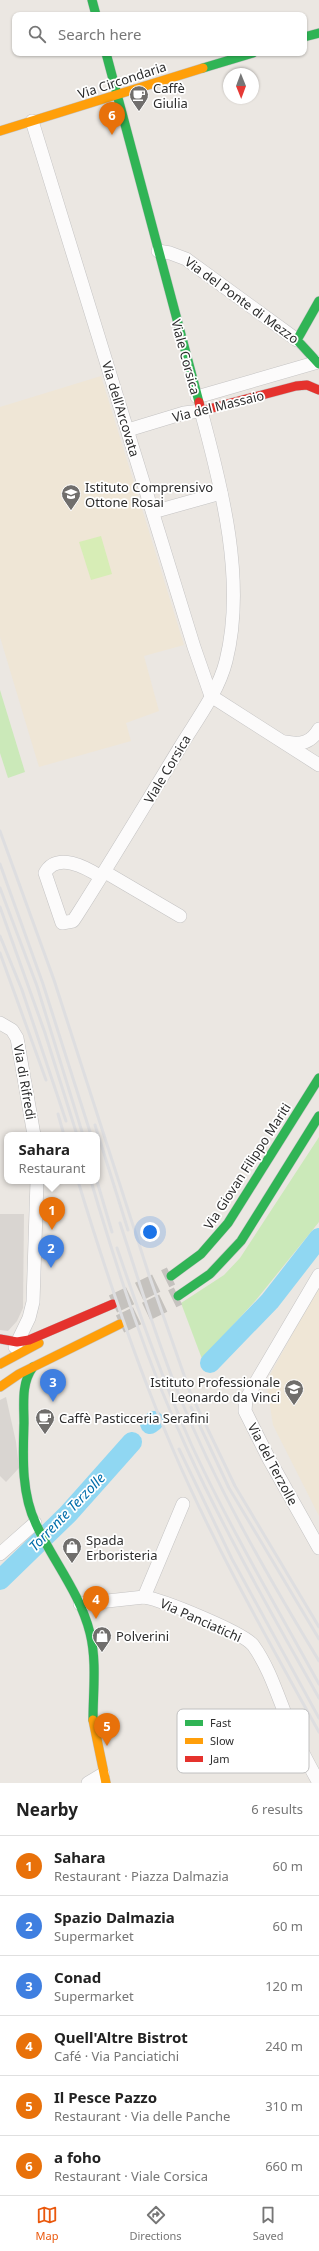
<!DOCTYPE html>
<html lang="en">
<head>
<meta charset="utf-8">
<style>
  :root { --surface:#fff; --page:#f6f6f6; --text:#222; --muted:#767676; --line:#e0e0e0; --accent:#ea580c }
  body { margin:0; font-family:"Noto Sans",sans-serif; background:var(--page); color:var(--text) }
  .compass { position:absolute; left:223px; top:68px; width:36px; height:36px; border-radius:50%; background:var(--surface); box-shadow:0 1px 3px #0004; rotate:179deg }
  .you { position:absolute; left:150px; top:1232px; width:14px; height:14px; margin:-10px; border:3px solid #fff; border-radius:50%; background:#1a73e8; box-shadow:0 0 0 6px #1a73e833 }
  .badge { display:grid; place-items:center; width:26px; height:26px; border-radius:50%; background:var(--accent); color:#fff; font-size:13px; font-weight:700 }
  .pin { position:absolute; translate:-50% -33px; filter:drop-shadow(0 1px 2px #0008) }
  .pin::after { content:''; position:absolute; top:21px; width:14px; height:12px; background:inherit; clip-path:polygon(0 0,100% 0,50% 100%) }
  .popup { position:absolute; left:4px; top:1132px; width:96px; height:52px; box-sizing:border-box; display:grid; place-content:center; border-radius:8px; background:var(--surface); filter:drop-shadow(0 1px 3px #0005); font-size:13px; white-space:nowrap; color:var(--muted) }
  .popup b { font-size:15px; color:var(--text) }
  .popup::after { content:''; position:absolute; left:50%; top:100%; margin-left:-8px; border:8px solid transparent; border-top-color:var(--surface) }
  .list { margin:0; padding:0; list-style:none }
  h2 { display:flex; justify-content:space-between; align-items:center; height:52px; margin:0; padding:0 16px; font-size:17px }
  h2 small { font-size:13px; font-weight:400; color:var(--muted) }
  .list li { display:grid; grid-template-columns:26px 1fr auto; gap:12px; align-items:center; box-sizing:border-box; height:60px; padding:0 16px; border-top:1px solid var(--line) }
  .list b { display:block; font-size:15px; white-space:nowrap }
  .list p { margin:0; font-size:13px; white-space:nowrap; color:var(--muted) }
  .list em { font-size:13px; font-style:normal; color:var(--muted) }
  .icon { flex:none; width:22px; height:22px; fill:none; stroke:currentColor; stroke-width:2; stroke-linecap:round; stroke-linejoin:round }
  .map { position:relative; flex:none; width:319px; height:1783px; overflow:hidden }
  .search { position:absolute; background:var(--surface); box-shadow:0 1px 3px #0004; left:12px; right:12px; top:12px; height:44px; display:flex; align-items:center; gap:10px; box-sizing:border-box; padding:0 14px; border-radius:8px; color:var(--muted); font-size:15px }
  .sheet { height:412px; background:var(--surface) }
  nav { display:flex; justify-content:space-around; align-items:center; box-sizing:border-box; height:56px; border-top:1px solid var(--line); background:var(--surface); font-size:11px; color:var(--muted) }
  nav a { display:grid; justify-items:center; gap:2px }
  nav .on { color:var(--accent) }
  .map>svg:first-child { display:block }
  .education { fill:#efe6d6 }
  .green { fill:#cbe9b9 }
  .pitch { fill:#d7edb6 }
  .plaza { fill:#d9d5d1 }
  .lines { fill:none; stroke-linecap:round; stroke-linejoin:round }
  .river { stroke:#90d7f2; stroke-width:20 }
  .secondary-tunnel { stroke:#c5c2be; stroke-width:19; stroke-dasharray:19 10; stroke-linecap:butt }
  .street-casing { stroke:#c4c3c3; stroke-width:14 }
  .fast-casing { stroke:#c4c3c3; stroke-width:10 }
  .slow-casing { stroke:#c4c3c3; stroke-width:10 }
  .jam-casing { stroke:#c4c3c3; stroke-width:10 }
  .street { stroke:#fcfbfb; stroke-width:13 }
  .fast { stroke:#30b455; stroke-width:9 }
  .slow { stroke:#ff9f0a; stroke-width:9 }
  .jam { stroke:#e5322d; stroke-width:9 }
  .rail { stroke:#dedee0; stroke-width:3 }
  .labels { text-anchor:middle; stroke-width:3.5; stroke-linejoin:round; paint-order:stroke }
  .street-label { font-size:13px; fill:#2d2d2d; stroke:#fff }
  .poi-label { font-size:13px; fill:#2d2d2d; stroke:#fff; text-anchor:start }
  .water-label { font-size:14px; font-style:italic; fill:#026eab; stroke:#fff }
  .key { fill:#fff; stroke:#c0c0c0; stroke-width:1 }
  .key-label { font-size:11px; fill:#2d2d2d }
</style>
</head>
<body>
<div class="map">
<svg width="319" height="1783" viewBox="0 0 319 1783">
  <rect width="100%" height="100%" fill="#ebe7e2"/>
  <g class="education">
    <path d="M101 376 184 645 144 656 159 711 126 723 131 741 39 767 0 637V407Z"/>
    <path d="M318 1287 319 1288V1516L273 1425 267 1387 270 1375Z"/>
  </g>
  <g class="green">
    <path d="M0 690 25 772 8 778 0 753Z"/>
    <path d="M319 1137V1222L256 1300 202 1359 181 1303 224 1275 240 1258Z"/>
  </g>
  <path class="pitch" d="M101 536 112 574 91 580 79 542Z"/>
  <g class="plaza">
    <path d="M0 1214H24L23 1308 17 1321 8 1331 0 1330Z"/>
    <path d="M6 1397 16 1442 19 1468 6 1482 0 1476V1400Z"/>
  </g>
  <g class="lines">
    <g class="river">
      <path d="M210 1363 270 1301 319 1238"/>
      <path d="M150 1424 154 1421"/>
      <path d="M0 1580 68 1514 132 1442"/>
    </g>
    <g class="secondary-tunnel">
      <path d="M113 1304 171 1276"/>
      <path d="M120 1324 178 1296"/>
    </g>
    <g class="street-casing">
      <g id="street">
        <path d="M32 121 194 647 211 696"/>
        <path d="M158 251 170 253 186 259 297 340"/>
        <path d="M197 397 318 362"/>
        <path d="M153 512 221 493"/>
        <path d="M211 696 319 765"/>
        <path d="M285 742C301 745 311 743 319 729"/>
        <path d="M105 872 180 916"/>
        <path d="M101 877C87 868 57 851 45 873L62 923 73 921 77 915C112 860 145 805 179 749 195 722 218 693 226 661 246 582 222 488 201 411L184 413 128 430"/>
        <path d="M0 1023 12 1030 17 1038 34 1135"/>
        <path d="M319 1275 252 1389 246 1399 245 1411 269 1459 319 1548"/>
        <path d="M15 1347 29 1318 33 1302 37 1181"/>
        <path d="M0 1554 35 1523"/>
        <path d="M144 1597 183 1504"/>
        <path d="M80 1604 144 1597C163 1600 242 1632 253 1645 271 1670 279 1701 291 1728 299 1747 309 1765 319 1783"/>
        <path d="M88 1783 103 1774"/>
      </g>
    </g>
    <g class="fast-casing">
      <g id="fast">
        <path d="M92 0 96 15"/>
        <path d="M304 37 319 33"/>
        <path d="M106 53 199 402"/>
        <path d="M203 68 253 53"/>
        <path d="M319 301 297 340 319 364"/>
        <path d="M171 1276 201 1254 228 1223 319 1078"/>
        <path d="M178 1296 210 1274 241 1241 319 1116"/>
        <path d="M33 1367C21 1383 24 1404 24 1423 23 1456 21 1493 36 1524 53 1561 80 1593 90 1633 97 1661 93 1692 93 1720"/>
      </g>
    </g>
    <g class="slow-casing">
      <g id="slow">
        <path d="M0 131 203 68"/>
        <path d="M0 1364 39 1343"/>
        <path d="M0 1387 19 1374 120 1324"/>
        <path d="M93 1720 106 1783"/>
      </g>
    </g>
    <g class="jam-casing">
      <g id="jam">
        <path d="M199 402 201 411 296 386 307 385 319 390"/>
        <path d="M0 1339 17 1342 29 1340 113 1304"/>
      </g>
    </g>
    <use href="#street" class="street"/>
    <use href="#fast" class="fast"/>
    <use href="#slow" class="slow"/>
    <use href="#jam" class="jam"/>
    <g class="rail">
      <path d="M0 831 54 980 149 1275 190 1392 235 1486 319 1627"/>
      <path d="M0 864 43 984 91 1135"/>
      <path d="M0 888 37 986 83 1135"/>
      <path d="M0 907 45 1033 77 1135"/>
      <path d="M0 936 22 990 66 1121"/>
      <path d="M0 953 46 1080"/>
      <path d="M58 1114 64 1135"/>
      <path d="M95 1125 128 1230"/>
      <path d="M78 1181C106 1273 136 1364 174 1452 216 1549 268 1640 319 1732"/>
      <path d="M91 1181C118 1272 147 1363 187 1449 226 1534 273 1616 319 1698"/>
      <path d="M97 1181 112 1232"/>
      <path d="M120 1223C139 1281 156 1339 179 1395 217 1488 267 1575 319 1661"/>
      <path d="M117 1248C140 1315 163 1381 192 1446 230 1528 276 1606 319 1684"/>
      <path d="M191 1407 229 1488 319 1639"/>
      <path d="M179 1449 232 1559 319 1718"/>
    </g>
  </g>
  <defs>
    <g id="cafe-pin" transform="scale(1)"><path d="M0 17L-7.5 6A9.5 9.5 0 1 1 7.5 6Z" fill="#706e6c" stroke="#fff"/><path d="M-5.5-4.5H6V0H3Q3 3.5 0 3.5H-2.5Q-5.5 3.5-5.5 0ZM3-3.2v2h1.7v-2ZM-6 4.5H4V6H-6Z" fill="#fff"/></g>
    <g id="school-pin" transform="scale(1)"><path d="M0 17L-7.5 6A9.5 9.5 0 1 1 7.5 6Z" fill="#706e6c" stroke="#fff"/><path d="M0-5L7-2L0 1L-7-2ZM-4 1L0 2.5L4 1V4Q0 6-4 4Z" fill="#fff"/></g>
    <g id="shop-pin" transform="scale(1)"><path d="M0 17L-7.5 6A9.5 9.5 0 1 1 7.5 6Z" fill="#706e6c" stroke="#fff"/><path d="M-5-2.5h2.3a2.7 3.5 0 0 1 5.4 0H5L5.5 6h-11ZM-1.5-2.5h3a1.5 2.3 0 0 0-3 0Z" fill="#fff"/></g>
  </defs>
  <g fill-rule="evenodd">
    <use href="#cafe-pin" x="139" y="95"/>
    <use href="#school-pin" x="71" y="494"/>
    <use href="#school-pin" x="294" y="1389"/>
    <use href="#cafe-pin" x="45" y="1418"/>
    <use href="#shop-pin" x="72" y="1547"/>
    <use href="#shop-pin" x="102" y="1636"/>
  </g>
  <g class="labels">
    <g class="street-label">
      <text transform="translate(122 80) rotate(-18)" y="5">Via Circondaria</text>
      <text transform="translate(242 300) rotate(36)" y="5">Via del Ponte di Mezzo</text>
      <text transform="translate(186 357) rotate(75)" y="5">Viale Corsica</text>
      <text transform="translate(218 406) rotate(-14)" y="5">Via del Massaio</text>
      <text transform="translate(121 409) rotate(73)" y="5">Via dell'Arcovata</text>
      <text transform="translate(167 769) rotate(-59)" y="5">Viale Corsica</text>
      <text transform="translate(25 1082) rotate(80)" y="5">Via di Rifredi</text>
      <text transform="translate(247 1166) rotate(-57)" y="5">Via Giovan Filippo Mariti</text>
      <text transform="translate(273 1464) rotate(62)" y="5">Via del Terzolle</text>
      <text transform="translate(201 1620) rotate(24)" y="5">Via Panciatichi</text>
    </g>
    <g class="poi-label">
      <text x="153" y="93">Caffè<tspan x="153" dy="15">Giulia</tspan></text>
      <text x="85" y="492">Istituto Comprensivo<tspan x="85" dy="15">Ottone Rosai</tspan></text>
      <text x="280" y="1387" text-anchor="end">Istituto Professionale<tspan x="280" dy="15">Leonardo da Vinci</tspan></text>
      <text x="59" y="1423">Caffè Pasticceria Serafini</text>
      <text x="86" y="1545">Spada<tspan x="86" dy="15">Erboristeria</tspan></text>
      <text x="116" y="1641">Polverini</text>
    </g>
    <g class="water-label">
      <text transform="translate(67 1512) rotate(-46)" y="5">Torrente Terzolle</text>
    </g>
  </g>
  <rect x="177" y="1709" width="132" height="64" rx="6" class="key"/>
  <rect x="185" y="1720" width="18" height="6" fill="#30b455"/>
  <rect x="185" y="1738" width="18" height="6" fill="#ff9f0a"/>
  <rect x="185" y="1756" width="18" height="6" fill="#e5322d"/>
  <g class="key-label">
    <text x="210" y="1727">Fast</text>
    <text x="210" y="1745">Slow</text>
    <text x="210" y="1763">Jam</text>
  </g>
</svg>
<svg class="compass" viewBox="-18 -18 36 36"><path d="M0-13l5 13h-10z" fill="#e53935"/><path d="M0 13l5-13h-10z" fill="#767676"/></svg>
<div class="you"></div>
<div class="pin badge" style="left:52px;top:1230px;background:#e8710a">1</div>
<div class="popup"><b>Sahara</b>Restaurant</div>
<div class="pin badge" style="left:51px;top:1268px;background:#3f7fe0">2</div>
<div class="pin badge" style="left:53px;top:1402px;background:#3f7fe0">3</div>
<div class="pin badge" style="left:96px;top:1619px;background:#e8710a">4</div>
<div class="pin badge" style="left:107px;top:1746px;background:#e8710a">5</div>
<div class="pin badge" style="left:112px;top:135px;background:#e8710a">6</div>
<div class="search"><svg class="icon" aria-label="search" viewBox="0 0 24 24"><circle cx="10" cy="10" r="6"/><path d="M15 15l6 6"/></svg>Search here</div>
</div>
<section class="sheet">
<h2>Nearby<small>6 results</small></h2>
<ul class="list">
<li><span class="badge" style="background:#e8710a">1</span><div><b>Sahara</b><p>Restaurant · Piazza Dalmazia</p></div><em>60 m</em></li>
<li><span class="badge" style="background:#3f7fe0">2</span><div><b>Spazio Dalmazia</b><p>Supermarket</p></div><em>60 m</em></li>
<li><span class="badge" style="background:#3f7fe0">3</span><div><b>Conad</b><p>Supermarket</p></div><em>120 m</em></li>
<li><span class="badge" style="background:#e8710a">4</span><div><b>Quell'Altre Bistrot</b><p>Café · Via Panciatichi</p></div><em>240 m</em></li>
<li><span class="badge" style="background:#e8710a">5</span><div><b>Il Pesce Pazzo</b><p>Restaurant · Via delle Panche</p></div><em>310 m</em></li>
<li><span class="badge" style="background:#e8710a">6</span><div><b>a foho</b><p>Restaurant · Viale Corsica</p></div><em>660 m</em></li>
</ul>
</section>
<nav>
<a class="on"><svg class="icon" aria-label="map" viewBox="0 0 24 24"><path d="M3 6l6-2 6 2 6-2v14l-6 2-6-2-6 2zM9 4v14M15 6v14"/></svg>Map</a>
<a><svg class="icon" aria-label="directions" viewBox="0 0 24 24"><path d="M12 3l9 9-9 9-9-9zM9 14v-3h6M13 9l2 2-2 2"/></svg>Directions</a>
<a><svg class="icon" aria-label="saved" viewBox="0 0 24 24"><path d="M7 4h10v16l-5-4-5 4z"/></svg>Saved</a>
</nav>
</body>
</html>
